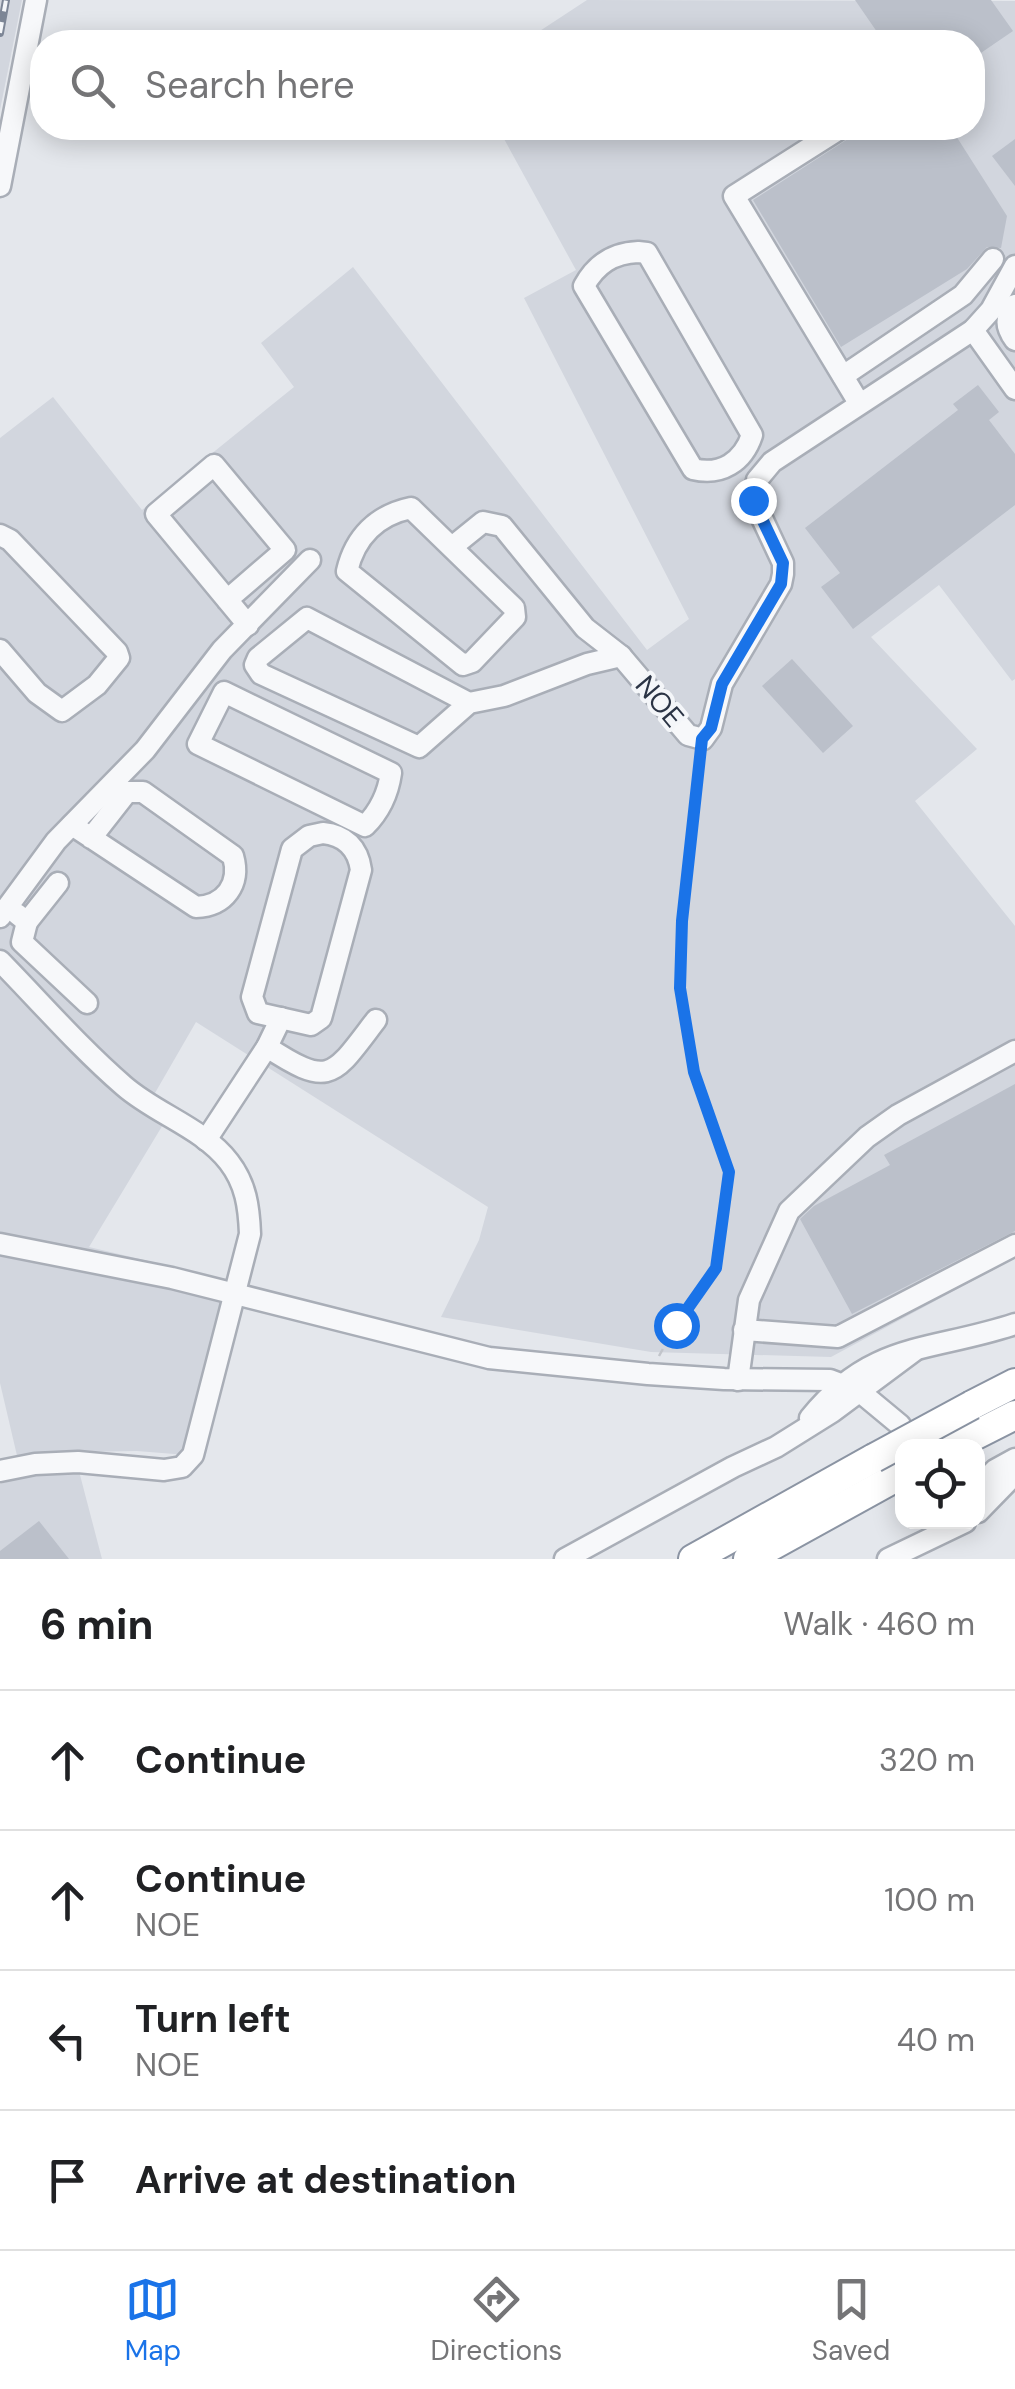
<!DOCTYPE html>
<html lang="en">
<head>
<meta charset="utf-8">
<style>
  :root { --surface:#fff; --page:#f2f2f2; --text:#202124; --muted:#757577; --line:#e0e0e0; --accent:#1a73e8 }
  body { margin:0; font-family:"DM Sans",sans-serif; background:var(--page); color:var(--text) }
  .controls { position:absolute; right:30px; bottom:30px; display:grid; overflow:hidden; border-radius:20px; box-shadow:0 5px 25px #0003 }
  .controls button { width:90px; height:90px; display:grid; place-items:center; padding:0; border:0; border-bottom:2px solid var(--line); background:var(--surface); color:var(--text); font:50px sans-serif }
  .stop { position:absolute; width:30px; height:30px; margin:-22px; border:8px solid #1a73e8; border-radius:50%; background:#fff }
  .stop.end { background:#1a73e8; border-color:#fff; box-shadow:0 2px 10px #0008 }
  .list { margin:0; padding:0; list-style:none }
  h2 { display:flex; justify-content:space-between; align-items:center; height:130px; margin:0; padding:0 40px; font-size:42px }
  h2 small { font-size:32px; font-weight:400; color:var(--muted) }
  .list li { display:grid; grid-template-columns:65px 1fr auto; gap:30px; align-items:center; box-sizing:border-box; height:140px; padding:0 40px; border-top:2px solid var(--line) }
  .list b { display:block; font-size:38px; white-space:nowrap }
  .list p { margin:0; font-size:32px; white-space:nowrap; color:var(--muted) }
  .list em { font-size:32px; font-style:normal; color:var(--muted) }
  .icon { flex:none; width:55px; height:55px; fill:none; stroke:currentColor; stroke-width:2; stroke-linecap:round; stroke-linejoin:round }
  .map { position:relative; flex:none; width:1015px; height:1559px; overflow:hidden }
  .search { position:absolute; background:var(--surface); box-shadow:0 5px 25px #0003; left:30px; right:30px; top:30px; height:110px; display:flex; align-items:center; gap:25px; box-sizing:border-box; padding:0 35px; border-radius:40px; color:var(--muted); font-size:38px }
  .sheet { height:690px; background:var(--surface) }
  nav { display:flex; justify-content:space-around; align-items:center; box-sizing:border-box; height:140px; border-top:2px solid var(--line); background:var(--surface); font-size:28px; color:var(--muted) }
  nav a { display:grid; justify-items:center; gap:5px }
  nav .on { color:var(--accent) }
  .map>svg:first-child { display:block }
  .built { fill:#d2d6de }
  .building { fill:#bbc0ca }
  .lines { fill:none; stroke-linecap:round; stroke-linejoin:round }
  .minor-casing { stroke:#a9aeb7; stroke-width:25 }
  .highway-casing { stroke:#8b94a3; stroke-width:32 }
  .path { stroke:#c2c5cb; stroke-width:2.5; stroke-dasharray:8 8; stroke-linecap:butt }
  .minor { stroke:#f7f8fa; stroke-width:20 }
  .highway { stroke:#fff; stroke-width:28 }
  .rail-casing { stroke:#7d8696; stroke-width:8 }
  .rail { stroke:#f4f6f9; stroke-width:4; stroke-dasharray:11; stroke-linecap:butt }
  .highway-bridge-casing { stroke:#8b94a3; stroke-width:32; stroke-linecap:butt }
  .highway-bridge { stroke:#fff; stroke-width:28 }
  .route { stroke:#1a73e8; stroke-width:12 }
  .labels { text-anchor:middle; stroke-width:8; stroke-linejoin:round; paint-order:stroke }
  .street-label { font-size:28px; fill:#2b3445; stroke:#f4f6f9 }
</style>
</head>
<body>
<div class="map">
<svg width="1015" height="1559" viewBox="0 0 1015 1559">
  <rect width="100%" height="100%" fill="#e4e7ec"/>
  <g class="built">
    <path d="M0 0H22L0 110Z"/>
    <path d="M587 0 1015 1V679L1012 681 939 585 871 637 977 749 915 801 1015 926V1258L831 1357 651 1352 441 1317 479 1240 488 1207 196 1022 144 1112 164 1123 89 1247 233 1281 187 1455 137 1451 78 1452 80 1475 102 1559H0V1484L22 1477 0 1383V438L53 397 142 510 294 387 261 343 353 267 647 650 689 619 524 298 576 270 498 128H972V42H523Z"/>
  </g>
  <g class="building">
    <path d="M855 0H991L1013 31 972 59V42H884Z"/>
    <path d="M865 128H951L1007 216 1001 248 987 247 967 269 841 347 753 200Z"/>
    <path d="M1015 139V186L992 156Z"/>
    <path d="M978 385 999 412 989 420 1015 454V505L853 629 821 587 840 573 805 528 958 410 953 404Z"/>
    <path d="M792 659 853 726 823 753 762 686Z"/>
    <path d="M1015 1084V1231L852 1314 800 1219 814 1206 890 1165 884 1155Z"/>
    <path d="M39 1521 69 1559H0V1551Z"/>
  </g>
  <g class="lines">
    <g class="minor-casing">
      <g id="minor">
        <path d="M841 128 734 196 859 403"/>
        <path d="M0 186 36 0"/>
        <path d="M638 252 647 253 752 435C743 462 721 476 693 469L584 286C596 264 613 253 638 252Z"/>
        <path d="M1015 305C1005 318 1005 326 1015 340"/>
        <path d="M973 330 1015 389"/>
        <path d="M843 376 963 295 993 259"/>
        <path d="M411 508 514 608 515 617 472 662 463 665 347 571C355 537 377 515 411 508Z"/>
        <path d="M0 535 10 540 117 652 119 658 97 685 62 711 37 693 0 650"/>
        <path d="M452 547 483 522 502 526 585 628 621 656 688 735 703 739 711 728 722 684 781 584 783 574V563L753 499 757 480 772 462 973 330 991 310 1015 266"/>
        <path d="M227 600 285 550 214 465 156 514 248 625"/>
        <path d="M224 692 391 773C388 794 380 811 365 826L198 744Z"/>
        <path d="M469 703 419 747 261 674 255 665 258 658 307 618 469 703 504 696 587 664 621 656"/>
        <path d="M72 825 196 907C225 906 241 884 233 856L143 792H127L91 838"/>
        <path d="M323 833C345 835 358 848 361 870L321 1018 311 1025 258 1013 252 997 292 849 309 836Z"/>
        <path d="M17 914 27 922 58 883"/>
        <path d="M0 917 56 841 145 750 222 650 310 560"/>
        <path d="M27 922 22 942 87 1003"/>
        <path d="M0 961C41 1003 80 1048 124 1086 156 1114 203 1128 229 1162 246 1184 249 1207 250 1234L193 1455 182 1467 164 1470 78 1462 35 1464 0 1471"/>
        <path d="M267 1047C331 1089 333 1076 376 1020"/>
        <path d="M206 1140 267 1047 281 1018"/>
        <path d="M0 1244 172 1278 489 1358 648 1374 724 1379 830 1380 859 1391 900 1425"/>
        <path d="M744 1330 838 1337 1015 1245"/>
        <path d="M738 1380 749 1300 789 1211 867 1137 898 1115 1015 1051"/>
        <path d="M810 1418C872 1341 931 1352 1015 1324"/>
        <path d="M978 1487 995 1470 1015 1459"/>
        <path d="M978 1512 1015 1474"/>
        <path d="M565 1559 733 1467 776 1447 832 1412 914 1351"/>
        <path d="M888 1559 965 1522"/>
      </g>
    </g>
    <g class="highway-casing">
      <g id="highway">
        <path d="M972 1405 1015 1383"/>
        <path d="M954 1446 1015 1415"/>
        <path d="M693 1559 874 1458"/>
        <path d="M748 1559 902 1474"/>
      </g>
    </g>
    <path class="path" d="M659 1356 676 1325 716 1268 729 1173 694 1072 680 989 683 921 701 755"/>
    <use href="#minor" class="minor"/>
    <use href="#highway" class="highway"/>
    <g class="rail-casing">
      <path id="rail" d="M0 33 6 0"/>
    </g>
    <use href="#rail" class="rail"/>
    <g class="highway-bridge-casing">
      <path id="highway-bridge" d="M874 1458 972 1405"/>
    </g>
    <use href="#highway-bridge" class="highway-bridge"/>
  </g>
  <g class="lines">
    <path class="route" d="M676 1325 716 1268 729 1172 694 1072 680 988 682 921 702 739 711 728 722 684 781 584 783 563 753 500"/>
  </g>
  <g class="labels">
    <g class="street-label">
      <text transform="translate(660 701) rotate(50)" y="10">NOE</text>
    </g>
  </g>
</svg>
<div class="controls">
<button><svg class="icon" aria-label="locate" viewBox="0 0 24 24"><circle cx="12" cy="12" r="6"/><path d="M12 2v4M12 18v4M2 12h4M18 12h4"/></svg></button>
</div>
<div class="stop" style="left:676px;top:1325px"></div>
<div class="stop end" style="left:753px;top:500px"></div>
<div class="search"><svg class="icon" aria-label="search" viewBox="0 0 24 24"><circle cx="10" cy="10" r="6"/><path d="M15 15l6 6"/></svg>Search here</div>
</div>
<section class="sheet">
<h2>6 min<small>Walk · 460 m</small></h2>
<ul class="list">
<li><svg class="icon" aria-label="ahead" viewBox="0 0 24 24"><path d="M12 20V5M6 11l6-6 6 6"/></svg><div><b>Continue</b></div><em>320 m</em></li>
<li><svg class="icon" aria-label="ahead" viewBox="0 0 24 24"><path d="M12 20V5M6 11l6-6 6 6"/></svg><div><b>Continue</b><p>NOE</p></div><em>100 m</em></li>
<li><svg class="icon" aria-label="left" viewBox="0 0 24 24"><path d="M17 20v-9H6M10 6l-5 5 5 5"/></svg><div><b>Turn left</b><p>NOE</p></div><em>40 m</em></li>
<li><svg class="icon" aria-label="arrive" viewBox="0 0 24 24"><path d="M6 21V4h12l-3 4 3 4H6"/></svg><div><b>Arrive at destination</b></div></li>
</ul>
</section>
<nav>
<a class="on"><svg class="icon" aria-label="map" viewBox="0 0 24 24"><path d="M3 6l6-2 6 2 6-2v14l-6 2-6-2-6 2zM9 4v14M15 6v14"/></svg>Map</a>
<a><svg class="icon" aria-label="directions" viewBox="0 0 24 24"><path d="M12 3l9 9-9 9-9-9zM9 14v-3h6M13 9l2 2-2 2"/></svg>Directions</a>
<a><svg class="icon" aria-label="saved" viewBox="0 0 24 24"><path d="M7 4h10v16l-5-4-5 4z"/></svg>Saved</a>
</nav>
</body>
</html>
